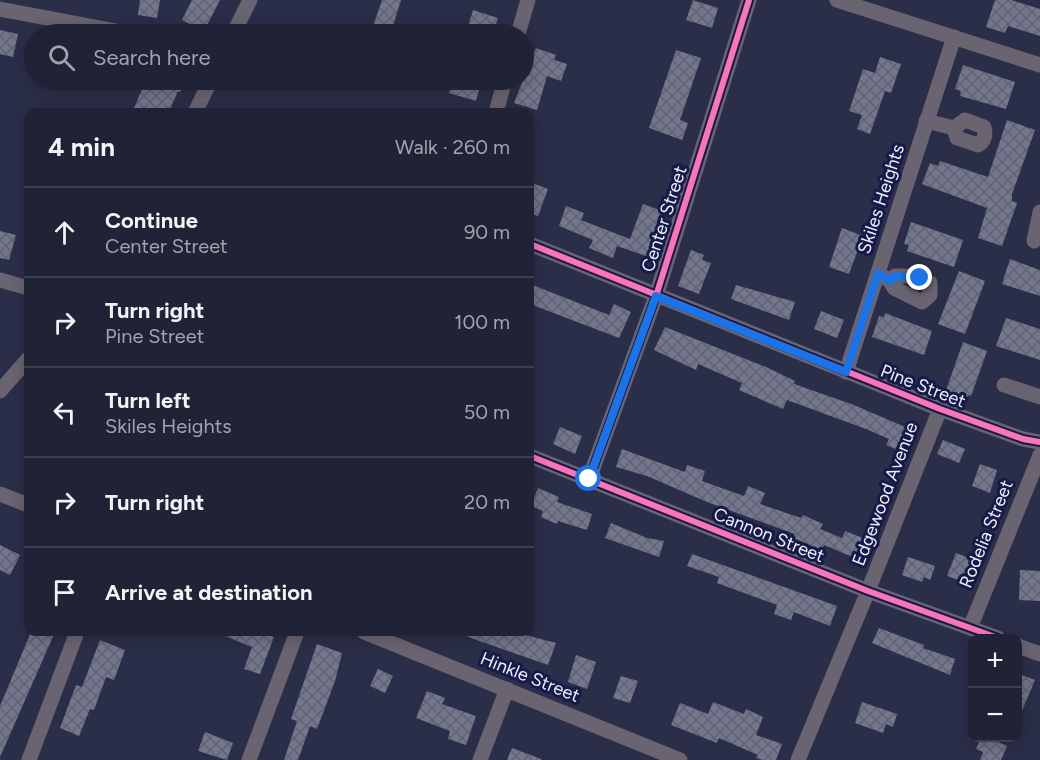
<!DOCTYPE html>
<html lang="en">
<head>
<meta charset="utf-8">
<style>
  :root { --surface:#202236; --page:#282a3e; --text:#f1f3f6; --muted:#a2a4ad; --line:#3d3f51 }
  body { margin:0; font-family:Figtree,sans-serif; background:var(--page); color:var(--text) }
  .controls { position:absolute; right:18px; bottom:18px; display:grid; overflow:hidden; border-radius:12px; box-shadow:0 3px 15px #0003 }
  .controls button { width:54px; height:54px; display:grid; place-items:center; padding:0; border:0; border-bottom:2px solid var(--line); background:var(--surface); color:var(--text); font:30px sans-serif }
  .stop { position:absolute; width:18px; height:18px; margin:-14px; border:4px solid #1a73e8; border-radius:50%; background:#fff }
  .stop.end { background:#1a73e8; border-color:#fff; box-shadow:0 2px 6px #0008 }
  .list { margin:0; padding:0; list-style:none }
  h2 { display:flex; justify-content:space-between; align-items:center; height:78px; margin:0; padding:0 24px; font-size:26px }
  h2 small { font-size:20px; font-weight:400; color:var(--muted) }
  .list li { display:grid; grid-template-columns:39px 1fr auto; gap:18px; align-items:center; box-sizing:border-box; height:90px; padding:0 24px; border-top:2px solid var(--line) }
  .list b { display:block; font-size:22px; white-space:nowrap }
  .list p { margin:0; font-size:20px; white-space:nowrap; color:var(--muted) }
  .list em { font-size:20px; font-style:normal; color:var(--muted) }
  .icon { flex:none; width:33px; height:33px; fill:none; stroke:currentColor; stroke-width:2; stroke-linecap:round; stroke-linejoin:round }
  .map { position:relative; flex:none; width:1040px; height:760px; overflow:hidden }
  .search { position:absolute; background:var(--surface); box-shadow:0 3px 15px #0003; left:24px; top:24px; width:510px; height:66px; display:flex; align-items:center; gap:15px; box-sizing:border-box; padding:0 21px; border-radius:33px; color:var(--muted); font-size:22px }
  .panel { position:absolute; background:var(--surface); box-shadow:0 3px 15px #0003; left:24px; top:108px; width:510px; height:528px; border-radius:12px }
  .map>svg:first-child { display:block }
  .building { fill:url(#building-cross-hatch) }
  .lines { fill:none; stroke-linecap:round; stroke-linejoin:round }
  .minor { stroke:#696470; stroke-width:15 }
  .cycleway-casing { stroke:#171a49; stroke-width:10 }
  .cycleway { stroke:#fb73b8; stroke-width:6 }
  .route { stroke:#1a73e8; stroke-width:8 }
  .labels { text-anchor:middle; stroke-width:6; stroke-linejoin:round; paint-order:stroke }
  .street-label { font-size:18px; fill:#eceffb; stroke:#171a49 }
</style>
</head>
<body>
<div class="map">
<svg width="1040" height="760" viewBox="0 0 1040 760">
  <defs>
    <pattern id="building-cross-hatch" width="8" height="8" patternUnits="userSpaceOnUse" patternTransform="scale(1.5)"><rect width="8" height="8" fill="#73778d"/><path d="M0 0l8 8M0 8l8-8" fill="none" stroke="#5f626f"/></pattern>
  </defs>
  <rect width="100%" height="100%" fill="#2b2e48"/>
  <g class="building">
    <path d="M140 0H160L157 18 138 15Z"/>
    <path d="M192 0H220L204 31 182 20Z"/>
    <path d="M382 0H401L391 32 373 26Z"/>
    <path d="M693 0 718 8 712 28 686 20Z"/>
    <path d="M995 0H1011L1040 9V36L1008 26 1005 33 986 27Z"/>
    <path d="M473 10 498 18 493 34 467 30Z"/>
    <path d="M0 30 18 34 13 57 0 54Z"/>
    <path d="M536 48 556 55 554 60 567 64 561 81 547 76 537 110 514 103Z"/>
    <path d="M676 50 701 58 680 120 688 123 682 140 649 128Z"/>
    <path d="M880 57 901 64 891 93 885 91 870 134 857 129 862 115 849 111 863 69 875 73Z"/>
    <path d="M963 65 1015 82 1006 109 960 96 961 91 955 89Z"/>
    <path d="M146 80H187L180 92 178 91 169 112H145L134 108Z"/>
    <path d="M453 80H470L481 83 476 101 449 93Z"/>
    <path d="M1007 120 1035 130 1012 194V201L1017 203 1002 246 978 238 987 208 922 184 930 163 938 166 940 161 988 177Z"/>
    <path d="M530 182 548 189 538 216 530 213Z"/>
    <path d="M643 204 663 211 650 247 658 250 655 259 617 246 613 258 589 248 593 240 559 226 566 206 584 213 581 220 630 239Z"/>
    <path d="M911 222 963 240 954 267 907 251 909 245 904 244Z"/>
    <path d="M842 228 863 236 849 274 829 267Z"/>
    <path d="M0 231 16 235 9 260 0 258Z"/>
    <path d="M691 250 704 255 702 260 711 263 699 294 678 286Z"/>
    <path d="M1010 259 1040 270V296L1002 284Z"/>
    <path d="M959 271 985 281 965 334 938 324Z"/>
    <path d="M530 284 609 315 614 304 631 312 619 338 530 304Z"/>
    <path d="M736 285 795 302 789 320 731 299Z"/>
    <path d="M821 311 844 320 837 338 814 329Z"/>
    <path d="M885 313 932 331 924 355 872 337 879 316 884 317Z"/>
    <path d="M1006 318 1040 329V360L996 346Z"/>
    <path d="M665 327 766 367 795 381 794 384 854 405 912 430 903 452 886 445 889 439 866 429 787 400 783 409 739 390 742 383 698 364 696 370 654 350Z"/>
    <path d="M963 342 987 351 971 396 968 395 966 400 945 393Z"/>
    <path d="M560 427 582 436 575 454 553 444Z"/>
    <path d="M943 440 965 449 959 463 937 454Z"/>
    <path d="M622 449 685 472 687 465 705 471 702 481 744 496 748 486 765 493 760 504 801 518 803 515 823 524 820 529 842 538 845 531 863 538 855 558 824 545 822 550 793 538 795 534 707 502 647 476 616 467Z"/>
    <path d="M980 464 997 470 990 493 972 486Z"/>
    <path d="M538 488 559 497 557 502 592 514 587 530 558 521 557 524 541 517 543 511 531 506Z"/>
    <path d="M611 523 647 538 664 541 659 557 605 538Z"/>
    <path d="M0 545 20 555 10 575 0 570Z"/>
    <path d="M956 553 972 559 964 582 947 576Z"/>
    <path d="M692 554 837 606 830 626 794 612 791 620 774 614 777 605 717 583 719 577 687 566Z"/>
    <path d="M908 557 935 566 930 580 924 577 922 582 902 575Z"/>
    <path d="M1020 570 1040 571V601L1019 600Z"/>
    <path d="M879 628 924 645 923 648 955 659 950 675 872 643Z"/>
    <path d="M31 632H55L0 757V706Z"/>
    <path d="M215 632H260L274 637 260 674 244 669 252 647Z"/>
    <path d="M454 632H488L504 636 505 632H514L556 643 548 665Z"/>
    <path d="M100 640 125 650 114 680 106 677 94 710 90 709 79 736 60 728 76 685 82 687Z"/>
    <path d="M317 644 342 653 335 681 317 729 310 726 298 760H284L297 721 291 719Z"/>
    <path d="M576 655 596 662 587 689 568 682Z"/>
    <path d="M378 669 393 676 385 693 370 686Z"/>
    <path d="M1017 673 1035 680 1018 720H1017Z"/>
    <path d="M621 676 638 681 630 703 613 698Z"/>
    <path d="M427 691 445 698 442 704 476 716 466 745 448 739 450 731 416 718Z"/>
    <path d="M713 702 744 714 746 709 763 717 756 735 782 744 776 760H763L756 758 758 755 719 738 717 743 671 725 680 703 708 714Z"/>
    <path d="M862 702 897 714 893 727 886 724 883 733 855 723Z"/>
    <path d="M205 732 233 743 227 760 198 751Z"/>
    <path d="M981 738H989L1007 746 1001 760H980L983 752 976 749Z"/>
    <path d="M512 748 541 759V760H507Z"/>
  </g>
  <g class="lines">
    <g class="minor">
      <path d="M837 0 1040 65"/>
      <path d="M0 9 132 34"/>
      <path d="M233 34 250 0"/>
      <path d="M518 34 528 0"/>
      <path d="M195 112 211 80"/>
      <path d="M496 112 505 80"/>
      <path d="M926 121 954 128 965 120 984 127C986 134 985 141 978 145L957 138 954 128"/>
      <path d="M1034 241 1040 212"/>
      <path d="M530 244 940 409 1023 439 1040 442"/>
      <path d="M878 273 890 281 894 288 922 302 930 295V283L908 276H895L890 281"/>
      <path d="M0 280 28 288"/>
      <path d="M846 372 954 37"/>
      <path d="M1004 385 1040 397"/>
      <path d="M0 391 28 359"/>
      <path d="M530 456 868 591 998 638"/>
      <path d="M589 479 656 296 749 0"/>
      <path d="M0 494 28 505"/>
      <path d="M970 628 1040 455"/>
      <path d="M364 632 680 760"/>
      <path d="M1018 646 1040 654"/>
      <path d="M29 760 77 632"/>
      <path d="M249 760 297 632"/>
      <path d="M480 760 507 689"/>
      <path d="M798 760 868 591 940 409"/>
    </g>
    <g class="cycleway-casing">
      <g id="cycleway">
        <path d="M530 244 940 409 1023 439 1040 442"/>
        <path d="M530 456 868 591 998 638"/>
        <path d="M589 479 656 296 749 0"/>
      </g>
    </g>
    <use href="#cycleway" class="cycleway"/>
  </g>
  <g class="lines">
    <path class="route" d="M589 479 656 296 846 372 878 273 890 281 895 276 920 278"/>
  </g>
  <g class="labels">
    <g class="street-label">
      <text transform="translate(881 199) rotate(-72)" y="6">Skiles Heights</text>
      <text transform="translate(664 219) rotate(-72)" y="6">Center Street</text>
      <text transform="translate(923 386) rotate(21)" y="6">Pine Street</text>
      <text transform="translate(885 494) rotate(-69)" y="6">Edgewood Avenue</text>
      <text transform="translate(986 534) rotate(-68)" y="6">Rodelia Street</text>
      <text transform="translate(769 535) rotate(22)" y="6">Cannon Street</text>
      <text transform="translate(530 677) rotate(22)" y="6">Hinkle Street</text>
    </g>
  </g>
</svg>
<div class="controls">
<button>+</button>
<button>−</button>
</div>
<div class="stop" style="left:589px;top:479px"></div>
<div class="stop end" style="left:920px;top:278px"></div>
<div class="search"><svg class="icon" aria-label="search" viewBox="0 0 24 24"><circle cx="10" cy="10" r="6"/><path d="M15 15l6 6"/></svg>Search here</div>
<section class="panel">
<h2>4 min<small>Walk · 260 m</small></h2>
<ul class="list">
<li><svg class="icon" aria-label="ahead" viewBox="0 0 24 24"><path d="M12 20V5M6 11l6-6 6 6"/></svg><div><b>Continue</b><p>Center Street</p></div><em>90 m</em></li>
<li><svg class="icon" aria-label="right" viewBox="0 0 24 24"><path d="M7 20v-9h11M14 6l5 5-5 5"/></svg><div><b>Turn right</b><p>Pine Street</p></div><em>100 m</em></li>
<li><svg class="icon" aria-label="left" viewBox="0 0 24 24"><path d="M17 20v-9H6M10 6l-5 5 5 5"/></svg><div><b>Turn left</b><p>Skiles Heights</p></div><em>50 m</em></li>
<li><svg class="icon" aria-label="right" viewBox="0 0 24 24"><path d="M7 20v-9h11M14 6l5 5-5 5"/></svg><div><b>Turn right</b></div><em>20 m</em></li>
<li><svg class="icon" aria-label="arrive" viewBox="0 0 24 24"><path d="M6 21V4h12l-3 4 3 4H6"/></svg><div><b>Arrive at destination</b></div></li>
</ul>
</section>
</div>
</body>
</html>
